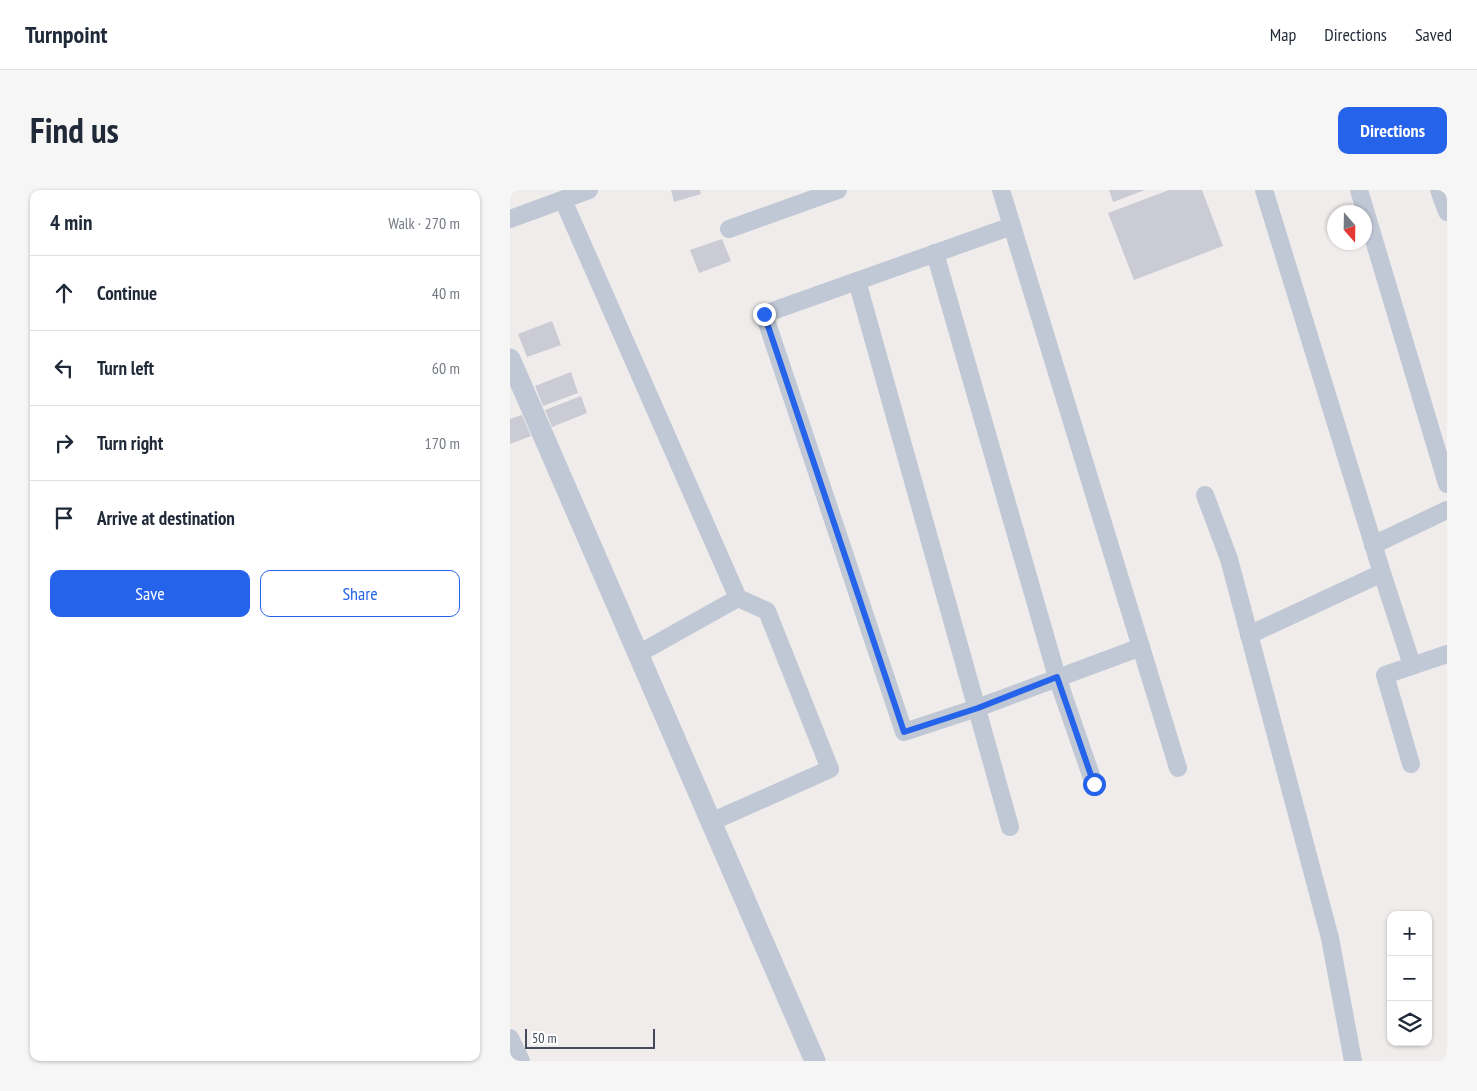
<!DOCTYPE html>
<html lang="en">
<head>
<meta charset="utf-8">
<style>
  :root { --surface:#fff; --page:#f6f6f7; --text:#1f2937; --muted:#747a83; --line:#e0e1e3; --accent:#2563eb }
  body { margin:0; font-family:"PT Sans Narrow",sans-serif; background:var(--page); color:var(--text) }
  .controls { position:absolute; right:15px; bottom:15px; display:grid; overflow:hidden; border-radius:10px; box-shadow:0 1px 4px #0004 }
  .controls button { width:45px; height:45px; display:grid; place-items:center; padding:0; border:0; border-bottom:1px solid var(--line); background:var(--surface); color:var(--text); font:25px sans-serif }
  .compass { position:absolute; left:817px; top:15px; width:45px; height:45px; border-radius:50%; background:var(--surface); box-shadow:0 1px 4px #0004; rotate:160deg }
  .scale { position:absolute; left:15px; bottom:12px; width:130px; box-sizing:border-box; padding-left:5px; border:2px solid #424a5b; border-top:0; font-size:14px; line-height:18px; white-space:nowrap; color:#424a5b; -webkit-text-stroke:4px #fff; paint-order:stroke }
  .stop { position:absolute; width:15px; height:15px; margin:-11px; border:4px solid #2563eb; border-radius:50%; background:#fff }
  .stop.end { background:#2563eb; border-color:#fff; box-shadow:0 1px 5px #0008 }
  .list { margin:0; padding:0; list-style:none }
  h2 { display:flex; justify-content:space-between; align-items:center; height:65px; margin:0; padding:0 20px; font-size:21px }
  h2 small { font-size:16px; font-weight:400; color:var(--muted) }
  .list li { display:grid; grid-template-columns:32px 1fr auto; gap:15px; align-items:center; box-sizing:border-box; height:75px; padding:0 20px; border-top:1px solid var(--line) }
  .list b { display:block; font-size:19px; white-space:nowrap }
  .list em { font-size:16px; font-style:normal; color:var(--muted) }
  .actions { display:flex; gap:10px; padding:15px 20px }
  .actions a { flex:1; padding:11px 0; border:1px solid var(--accent); border-radius:10px; text-align:center; font-size:18px; color:var(--accent) }
  .actions .main { background:var(--accent); color:#fff }
  .icon { flex:none; width:28px; height:28px; fill:none; stroke:currentColor; stroke-width:2; stroke-linecap:round; stroke-linejoin:round }
  .map { position:relative; flex:none; width:937px; height:871px; overflow:hidden; border-radius:10px }
  header { display:flex; align-items:center; gap:30px; box-sizing:border-box; height:70px; padding:0 25px; background:var(--surface); border-bottom:1px solid var(--line) }
  header strong { font-size:24px }
  nav { display:flex; gap:28px; margin-inline-start:auto; font-size:18px }
  .intro { display:flex; align-items:center; justify-content:space-between; box-sizing:border-box; height:120px; padding:0 30px }
  h1 { margin:0; font-size:35px }
  .button { padding:12px 22px; border-radius:10px; background:var(--accent); color:#fff; font-size:18px; font-weight:700 }
  main { display:flex; gap:30px; padding:0 30px }
  aside { flex:1; background:var(--surface); border-radius:10px; box-shadow:0 1px 4px #0004 }
  .map>svg:first-child { display:block }
  .building { fill:#cacbd4 }
  .lines { fill:none; stroke-linecap:round; stroke-linejoin:round }
  .minor { stroke:#c0c7d5; stroke-width:18 }
  .tertiary { stroke:#c0c7d5; stroke-width:21 }
  .route { stroke:#2563eb; stroke-width:6 }
</style>
</head>
<body>
<header>
<strong>Turnpoint</strong>
<nav><a>Map</a><a>Directions</a><a>Saved</a></nav>
</header>
<div class="intro"><h1>Find us</h1><a class="button">Directions</a></div>
<main>
<aside>
<h2>4 min<small>Walk · 270 m</small></h2>
<ul class="list">
<li><svg class="icon" aria-label="ahead" viewBox="0 0 24 24"><path d="M12 20V5M6 11l6-6 6 6"/></svg><div><b>Continue</b></div><em>40 m</em></li>
<li><svg class="icon" aria-label="left" viewBox="0 0 24 24"><path d="M17 20v-9H6M10 6l-5 5 5 5"/></svg><div><b>Turn left</b></div><em>60 m</em></li>
<li><svg class="icon" aria-label="right" viewBox="0 0 24 24"><path d="M7 20v-9h11M14 6l5 5-5 5"/></svg><div><b>Turn right</b></div><em>170 m</em></li>
<li><svg class="icon" aria-label="arrive" viewBox="0 0 24 24"><path d="M6 21V4h12l-3 4 3 4H6"/></svg><div><b>Arrive at destination</b></div></li>
</ul>
<div class="actions"><a class="main">Save</a><a>Share</a></div>
</aside>
<div class="map">
<svg width="937" height="871" viewBox="0 0 937 871">
  <rect width="100%" height="100%" fill="#efeceb"/>
  <g class="building">
    <path d="M161 0H190L191 4 164 12Z"/>
    <path d="M599 0H635L603 12Z"/>
    <path d="M659 0H692L713 56 624 90 598 23Z"/>
    <path d="M212 49 221 71 189 83 180 60Z"/>
    <path d="M42 131 51 155 17 167 8 144Z"/>
    <path d="M61 182 68 203 33 216 25 196Z"/>
    <path d="M71 206 77 223 42 237 35 220Z"/>
    <path d="M12 225 21 246 0 254V229Z"/>
  </g>
  <g class="lines">
    <g class="minor">
      <path d="M491 0 668 578"/>
      <path d="M849 0 937 294"/>
      <path d="M929 0 937 22"/>
      <path d="M53 10 228 408 257 421 320 579 201 632"/>
      <path d="M0 29 79 0"/>
      <path d="M502 36 254 124 394 542 467 518 631 457"/>
      <path d="M219 39 328 0"/>
      <path d="M425 63 547 487 584 594"/>
      <path d="M347 91 500 637"/>
      <path d="M695 305 719 369 820 748 843 871"/>
      <path d="M863 355 937 320"/>
      <path d="M872 383 902 475"/>
      <path d="M739 445 872 383 754 0"/>
      <path d="M128 464 228 408"/>
      <path d="M901 574 875 485 937 464"/>
      <path d="M0 848 11 871"/>
    </g>
    <path class="tertiary" d="M0 169 305 871"/>
  </g>
  <g class="lines">
    <path class="route" d="M254 124 394 542 468 518 547 487 584 594"/>
  </g>
</svg>
<div class="controls">
<button>+</button>
<button>−</button>
<button><svg class="icon" aria-label="layers" viewBox="0 0 24 24"><path d="M12 4l9 5-9 5-9-5zM3 14l9 5 9-5"/></svg></button>
</div>
<svg class="compass" viewBox="-18 -18 36 36"><path d="M0-13l5 13h-10z" fill="#e53935"/><path d="M0 13l5-13h-10z" fill="#747a83"/></svg>
<div class="scale">50 m</div>
<div class="stop" style="left:584px;top:594px"></div>
<div class="stop end" style="left:254px;top:124px"></div>
</div>
</main>
</body>
</html>
